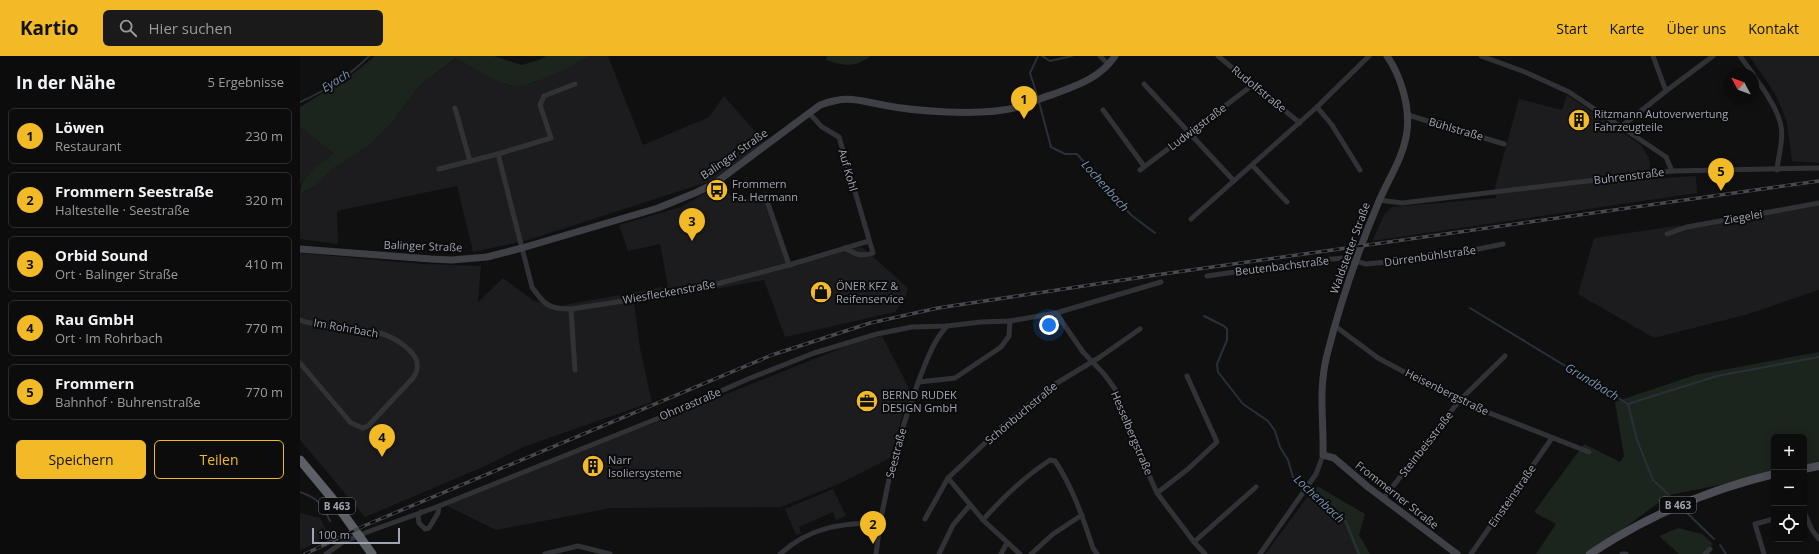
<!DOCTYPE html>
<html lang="de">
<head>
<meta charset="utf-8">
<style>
  :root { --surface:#0c0c0d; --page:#1a1a1b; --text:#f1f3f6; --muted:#9a9b9d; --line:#2c2c2e; --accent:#f2ba27 }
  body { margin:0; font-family:"Open Sans",sans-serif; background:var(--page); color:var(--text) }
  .controls { position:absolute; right:12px; bottom:12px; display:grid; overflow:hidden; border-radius:6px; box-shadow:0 2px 10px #0003 }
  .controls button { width:36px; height:36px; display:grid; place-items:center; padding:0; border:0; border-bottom:1px solid var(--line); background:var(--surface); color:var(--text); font:20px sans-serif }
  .compass { position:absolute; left:1423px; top:12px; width:36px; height:36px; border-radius:50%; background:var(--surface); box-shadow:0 2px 10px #0003; rotate:311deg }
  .scale { position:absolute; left:12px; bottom:10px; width:88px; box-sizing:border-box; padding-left:4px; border:2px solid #a1a5b2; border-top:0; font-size:11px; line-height:14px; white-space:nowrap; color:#a1a5b2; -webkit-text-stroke:3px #0b0b0c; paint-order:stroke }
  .you { position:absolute; left:749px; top:269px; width:14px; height:14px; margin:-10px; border:3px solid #fff; border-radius:50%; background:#1a73e8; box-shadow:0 0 0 6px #1a73e833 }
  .badge { display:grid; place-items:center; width:26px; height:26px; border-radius:50%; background:var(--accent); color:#111; font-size:13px; font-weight:700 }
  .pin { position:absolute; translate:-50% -33px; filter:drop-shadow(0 1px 2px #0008) }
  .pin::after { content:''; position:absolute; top:21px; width:14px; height:12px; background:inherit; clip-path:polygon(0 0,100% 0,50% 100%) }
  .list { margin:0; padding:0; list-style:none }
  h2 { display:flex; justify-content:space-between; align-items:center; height:52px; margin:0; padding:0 16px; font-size:17px }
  h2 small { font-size:13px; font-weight:400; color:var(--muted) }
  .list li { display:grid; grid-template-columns:26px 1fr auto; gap:12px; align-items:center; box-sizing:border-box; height:56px; margin:0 8px 8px; padding:0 8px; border:1px solid var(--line); border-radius:6px }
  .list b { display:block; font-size:15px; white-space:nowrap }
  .list p { margin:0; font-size:13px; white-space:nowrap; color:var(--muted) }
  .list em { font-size:13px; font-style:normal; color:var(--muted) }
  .actions { display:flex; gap:8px; padding:12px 16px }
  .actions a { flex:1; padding:9px 0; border:1px solid var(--accent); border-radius:6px; text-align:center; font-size:14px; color:var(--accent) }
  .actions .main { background:var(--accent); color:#111 }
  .icon { flex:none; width:22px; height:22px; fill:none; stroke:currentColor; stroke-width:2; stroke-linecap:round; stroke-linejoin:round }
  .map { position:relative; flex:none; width:1519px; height:498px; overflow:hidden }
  header { display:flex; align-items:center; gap:24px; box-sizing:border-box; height:56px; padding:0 20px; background:var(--accent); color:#111 }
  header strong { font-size:19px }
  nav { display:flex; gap:22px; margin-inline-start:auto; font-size:14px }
  .search { width:280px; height:36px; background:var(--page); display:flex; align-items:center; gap:10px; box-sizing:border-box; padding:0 14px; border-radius:6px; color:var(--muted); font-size:15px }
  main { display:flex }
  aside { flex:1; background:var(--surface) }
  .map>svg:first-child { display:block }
  .built { fill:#1c1c1e }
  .green { fill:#1c241e }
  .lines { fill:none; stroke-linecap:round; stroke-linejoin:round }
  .stream { stroke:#293037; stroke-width:2 }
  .street { stroke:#313236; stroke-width:5 }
  .secondary { stroke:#3f4046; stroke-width:7 }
  .primary { stroke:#4d4e55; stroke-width:8 }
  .highway { stroke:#5d5f67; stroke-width:9 }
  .rail-casing { stroke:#48494f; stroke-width:3.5 }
  .rail { stroke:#0b0b0c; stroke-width:2; stroke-dasharray:6; stroke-linecap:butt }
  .labels { text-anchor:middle; stroke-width:4; stroke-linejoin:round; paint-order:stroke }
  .shield { fill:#0b0b0c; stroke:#747780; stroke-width:1 }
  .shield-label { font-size:10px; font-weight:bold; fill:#a1a5b2 }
  .street-label { font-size:11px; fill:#a1a5b2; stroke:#0b0b0c }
  .poi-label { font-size:11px; fill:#a1a5b2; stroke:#0b0b0c; text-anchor:start }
  .water-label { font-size:12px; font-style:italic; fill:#7791af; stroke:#0b0b0c }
</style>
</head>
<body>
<header>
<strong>Kartio</strong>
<div class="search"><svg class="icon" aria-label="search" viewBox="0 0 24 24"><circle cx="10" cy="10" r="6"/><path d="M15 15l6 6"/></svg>Hier suchen</div>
<nav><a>Start</a><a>Karte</a><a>Über uns</a><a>Kontakt</a></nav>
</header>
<main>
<aside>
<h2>In der Nähe<small>5 Ergebnisse</small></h2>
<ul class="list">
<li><span class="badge">1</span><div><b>Löwen</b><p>Restaurant</p></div><em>230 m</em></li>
<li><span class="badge">2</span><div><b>Frommern Seestraße</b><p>Haltestelle · Seestraße</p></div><em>320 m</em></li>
<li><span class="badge">3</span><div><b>Orbid Sound</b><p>Ort · Balinger Straße</p></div><em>410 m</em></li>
<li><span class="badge">4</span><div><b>Rau GmbH</b><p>Ort · Im Rohrbach</p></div><em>770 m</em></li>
<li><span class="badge">5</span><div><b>Frommern</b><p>Bahnhof · Buhrenstraße</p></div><em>770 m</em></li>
</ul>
<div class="actions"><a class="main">Speichern</a><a>Teilen</a></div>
</aside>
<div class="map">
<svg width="1519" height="498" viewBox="0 0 1519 498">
  <rect width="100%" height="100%" fill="#101011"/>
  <g class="built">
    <path d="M290 0H308L343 89 409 61 424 40 465 87 414 124 228 184 173 196 157 130 37 155 38 188 0 183V138L18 128 32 113 95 63 117 32 157 2 184 18 210 30 233 27Z"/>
    <path d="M1449 0H1519V107L1492 105 1487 67 1483 55 1474 36Z"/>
    <path d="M1267 39 1341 89 1349 102 1351 123 1396 120 1397 137 1072 185 1084 159 1092 151 1196 142 1195 131 1219 43 1262 54Z"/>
    <path d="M0 71 33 97 8 118 0 129Z"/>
    <path d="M420 129 436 145 467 136 491 205 562 191 608 232 606 240 595 256 485 281 464 224 334 248 340 292 352 346 223 391 183 411 65 461 0 384V197L122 208 181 210 178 246 203 222 234 245 259 250 368 230 360 188 328 195 319 169 381 151Z"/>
    <path d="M1519 149V234L1445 259 1354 282 1278 238 1294 182Z"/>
    <path d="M582 280 610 334 590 402 541 427 481 451 311 452 196 474 141 447 357 366 549 289Z"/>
    <path d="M533 433 546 460 536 464 533 456 499 471 501 477 496 479 485 453Z"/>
    <path d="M1009 439 1044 468 1056 498H965Z"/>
    <path d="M0 457 20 462 29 479 0 495Z"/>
  </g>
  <g class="green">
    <path d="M75 0H194L222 9 241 3 246 0H290C272 9 228 35 209 29 190 24 173 11 156 2L117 32 95 63 69 89 32 113 18 128 0 138C0 119 20 109 33 97L0 71V51L49 21Z"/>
    <path d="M527 0H571C553 12 546 10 526 4Z"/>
    <path d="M1519 296V410L1504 413V381H1474V418L1369 439 1289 498H1236L1256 468 1234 456 1284 388 1320 406 1324 400 1315 346 1395 319Z"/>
    <path d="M1017 430 1065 458 1059 479 1070 498H1056L1044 468 1009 439Z"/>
    <path d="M1378 472 1402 478 1413 488 1402 498H1379L1359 480Z"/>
  </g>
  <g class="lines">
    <g class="stream">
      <path d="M738 0 730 17 738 42"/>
      <path d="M742 0 750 5 772 0"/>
      <path d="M0 46C23 36 52 18 69 0"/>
      <path d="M739 46 751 91 765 98H777L831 159 855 177"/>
      <path d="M1170 252 1328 348 1337 384 1353 424 1369 439"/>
      <path d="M904 260 924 270 927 273V284L917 308 918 316 943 348 968 365 975 375 980 391 988 404 993 421 1046 466 1059 498"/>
      <path d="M1328 348 1417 320 1519 301"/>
      <path d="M0 436C19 443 22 448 30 465"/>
      <path d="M1384 454 1414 483"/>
      <path d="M1420 489 1426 498"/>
    </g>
    <g class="street">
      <path d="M800 0 809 9"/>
      <path d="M918 0 1000 67"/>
      <path d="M1181 0 1225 16 1269 36 1366 101 1372 115"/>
      <path d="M1353 0 1366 35"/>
      <path d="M1440 0 1453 18"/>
      <path d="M1453 19C1463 32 1478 54 1481 70 1484 84 1478 100 1477 114"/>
      <path d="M844 28 934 125"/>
      <path d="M1017 51 1032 69 1060 114"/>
      <path d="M155 52 170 105"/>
      <path d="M803 54 844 110"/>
      <path d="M509 57 522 71 539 81 573 197C561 201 555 198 545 192"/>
      <path d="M1108 59 1204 88"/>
      <path d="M1322 70 1366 35 1413 0"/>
      <path d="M198 98 251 82 240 49 244 40 275 28"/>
      <path d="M952 109 987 146"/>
      <path d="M139 113 198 98 232 231C244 249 249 253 271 253L390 235 489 209 569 185"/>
      <path d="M840 114 954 28"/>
      <path d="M1079 144 1102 147 1372 115 1519 112"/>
      <path d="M468 148 489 209"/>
      <path d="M891 163 1017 51 1069 0"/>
      <path d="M1367 178 1387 171 1519 147"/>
      <path d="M907 220 1012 205 1044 202 1066 208 1107 204 1154 198 1203 188"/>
      <path d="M271 253 275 314"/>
      <path d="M756 257 783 296 804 318 815 333 839 397 857 437 894 486 905 498"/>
      <path d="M0 264C25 273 54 270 80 277 93 281 121 296 117 313 117 316 115 319 113 322L68 370 63 372 51 367 0 307"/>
      <path d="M1035 270 1078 302 1159 345 1289 396"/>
      <path d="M619 326 655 322 701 291 709 280 710 265"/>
      <path d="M857 437 888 413 917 386 887 320"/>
      <path d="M1083 443 1159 345 1205 300"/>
      <path d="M121 456 118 460 119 467 125 473 129 472 138 457 139 450"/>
      <path d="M1504 456 1512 474 1519 483"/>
      <path d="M625 463 648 422"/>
      <path d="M683 464C703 441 724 421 750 404L755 405C773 432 783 462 793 492L797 498"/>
      <path d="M894 486 956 431"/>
      <path d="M26 498 43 486 70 475 134 452 364 360 448 323 514 297 577 278 612 271 647 270 681 266 710 265 756 257 861 226"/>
      <path d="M245 498 278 490 310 498"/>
      <path d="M480 498C510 471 541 467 580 467"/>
      <path d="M576 498C583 438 598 380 619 324 626 306 633 285 647 270"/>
      <path d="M639 498 653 469 670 449"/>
      <path d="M701 498 707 487"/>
      <path d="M720 498 683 464 648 422 704 369 747 333 800 301 840 273"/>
      <path d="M731 498 753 478 782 459"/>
      <path d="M960 498 1016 418 1023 399"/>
      <path d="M1171 498 1252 382"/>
      <path d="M1322 498H1326"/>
      <path d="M1405 498 1410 493"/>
      <path d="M1464 498 1455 468 1474 463"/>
    </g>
    <g class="secondary">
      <path d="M1087 0C1101 20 1110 51 1107 75 1104 100 1089 122 1079 145 1058 195 1040 247 1027 299 1018 335 1024 363 1023 399L1034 402 1068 431 1157 498"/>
      <path d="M0 193 131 203 152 204 187 201 222 192 358 152 395 137 414 128 520 49C547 39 557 44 583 49 603 53 626 55 647 56 671 57 699 57 722 50 733 46 743 41 754 38 778 29 800 22 815 0"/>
    </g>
    <g class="primary">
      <path d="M1504 413 1519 410"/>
      <path d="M1290 498C1347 460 1407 434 1474 418"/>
    </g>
    <path class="highway" d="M0 404 31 441 72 498"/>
    <g class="rail-casing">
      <path id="rail" d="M5 498 66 469 472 299 570 267 638 252 856 219 1519 125"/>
    </g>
    <use href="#rail" class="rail"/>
  </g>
  <defs>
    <g id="building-disc" transform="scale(1.15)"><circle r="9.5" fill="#f2ba27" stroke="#0b0b0c"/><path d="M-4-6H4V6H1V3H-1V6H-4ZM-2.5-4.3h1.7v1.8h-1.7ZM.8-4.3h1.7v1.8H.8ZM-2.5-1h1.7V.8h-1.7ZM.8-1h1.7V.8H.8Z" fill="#111"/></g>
    <g id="bus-disc" transform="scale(1.15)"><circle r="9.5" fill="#f2ba27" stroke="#0b0b0c"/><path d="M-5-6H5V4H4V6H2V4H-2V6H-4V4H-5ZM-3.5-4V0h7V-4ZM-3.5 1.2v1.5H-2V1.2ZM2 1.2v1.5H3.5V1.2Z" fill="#111"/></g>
    <g id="shop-disc" transform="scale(1.15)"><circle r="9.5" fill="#f2ba27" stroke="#0b0b0c"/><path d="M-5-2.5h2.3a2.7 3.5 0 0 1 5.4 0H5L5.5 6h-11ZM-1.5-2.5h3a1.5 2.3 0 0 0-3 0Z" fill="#111"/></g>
    <g id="office-disc" transform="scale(1.15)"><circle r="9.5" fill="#f2ba27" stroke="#0b0b0c"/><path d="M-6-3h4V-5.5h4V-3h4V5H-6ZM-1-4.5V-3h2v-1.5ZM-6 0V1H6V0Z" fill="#111"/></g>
  </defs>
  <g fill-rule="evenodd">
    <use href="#building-disc" x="1279" y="64"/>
    <use href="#bus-disc" x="417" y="134"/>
    <use href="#shop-disc" x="521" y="236"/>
    <use href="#office-disc" x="567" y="345"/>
    <use href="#building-disc" x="293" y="410"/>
  </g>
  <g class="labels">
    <g class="shield">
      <rect x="1360" y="441" width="36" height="16" rx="3"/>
      <rect x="19" y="442" width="36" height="16" rx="3"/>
    </g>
    <g class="shield-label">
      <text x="1378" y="453">B 463</text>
      <text x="37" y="454">B 463</text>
    </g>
    <g class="street-label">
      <text transform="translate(959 33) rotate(39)" y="4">Rudolfstraße</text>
      <text transform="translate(897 71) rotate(-37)" y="4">Ludwigstraße</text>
      <text transform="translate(1156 73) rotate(16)" y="4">Bühlstraße</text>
      <text transform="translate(434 98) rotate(-35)" y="4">Balinger Straße</text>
      <text transform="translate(548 114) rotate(74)" y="4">Auf Kohl</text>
      <text transform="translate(1329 120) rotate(-7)" y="4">Buhrenstraße</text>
      <text transform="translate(1443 161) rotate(-10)" y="4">Ziegelei</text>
      <text transform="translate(123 190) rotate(2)" y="4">Balinger Straße</text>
      <text transform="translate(1050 192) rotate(-70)" y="4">Waldstetter Straße</text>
      <text transform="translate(1130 200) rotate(-8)" y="4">Dürrenbühlstraße</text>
      <text transform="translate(982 210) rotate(-7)" y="4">Beutenbachstraße</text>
      <text transform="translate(369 236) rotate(-10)" y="4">Wiesfleckenstraße</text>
      <text transform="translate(46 272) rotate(10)" y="4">Im Rohrbach</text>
      <text transform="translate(1147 336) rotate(26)" y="4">Heisenbergstraße</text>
      <text transform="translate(390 348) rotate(-23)" y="4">Ohnrastraße</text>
      <text transform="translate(721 357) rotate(-40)" y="4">Schönbuchstraße</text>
      <text transform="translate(832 377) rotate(67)" y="4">Hesselbergstraße</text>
      <text transform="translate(1126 388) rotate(-52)" y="4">Steinbeisstraße</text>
      <text transform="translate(596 397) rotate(-75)" y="4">Seestraße</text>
      <text transform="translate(1097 439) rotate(38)" y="4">Frommerner Straße</text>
      <text transform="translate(1212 440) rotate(-55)" y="4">Einsteinstraße</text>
    </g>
    <g class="poi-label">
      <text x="1294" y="62">Ritzmann Autoverwertung<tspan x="1294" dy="13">Fahrzeugteile</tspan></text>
      <text x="432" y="132">Frommern<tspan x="432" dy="13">Fa. Hermann</tspan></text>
      <text x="536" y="234">ÖNER KFZ &amp;<tspan x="536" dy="13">Reifenservice</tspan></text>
      <text x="582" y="343">BERND RUDEK<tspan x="582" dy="13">DESIGN GmbH</tspan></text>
      <text x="308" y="408">Narr<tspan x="308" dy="13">Isoliersysteme</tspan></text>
    </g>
    <g class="water-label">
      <text transform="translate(36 25) rotate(-32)" y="4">Eyach</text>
      <text transform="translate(805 130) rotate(48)" y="4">Lochenbach</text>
      <text transform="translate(1292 326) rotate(31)" y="4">Grundbach</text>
      <text transform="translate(1019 443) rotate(43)" y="4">Lochenbach</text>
    </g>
  </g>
</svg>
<div class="controls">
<button>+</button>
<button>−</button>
<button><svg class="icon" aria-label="locate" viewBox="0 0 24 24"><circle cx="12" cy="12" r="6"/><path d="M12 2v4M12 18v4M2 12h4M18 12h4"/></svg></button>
</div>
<svg class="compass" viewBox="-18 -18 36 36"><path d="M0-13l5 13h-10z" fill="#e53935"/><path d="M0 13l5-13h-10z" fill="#9a9b9d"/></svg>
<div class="scale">100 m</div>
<div class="you"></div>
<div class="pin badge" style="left:724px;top:63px">1</div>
<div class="pin badge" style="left:573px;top:488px">2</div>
<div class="pin badge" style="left:392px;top:185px">3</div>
<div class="pin badge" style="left:82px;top:401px">4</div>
<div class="pin badge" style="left:1421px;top:135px">5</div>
</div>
</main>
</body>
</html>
